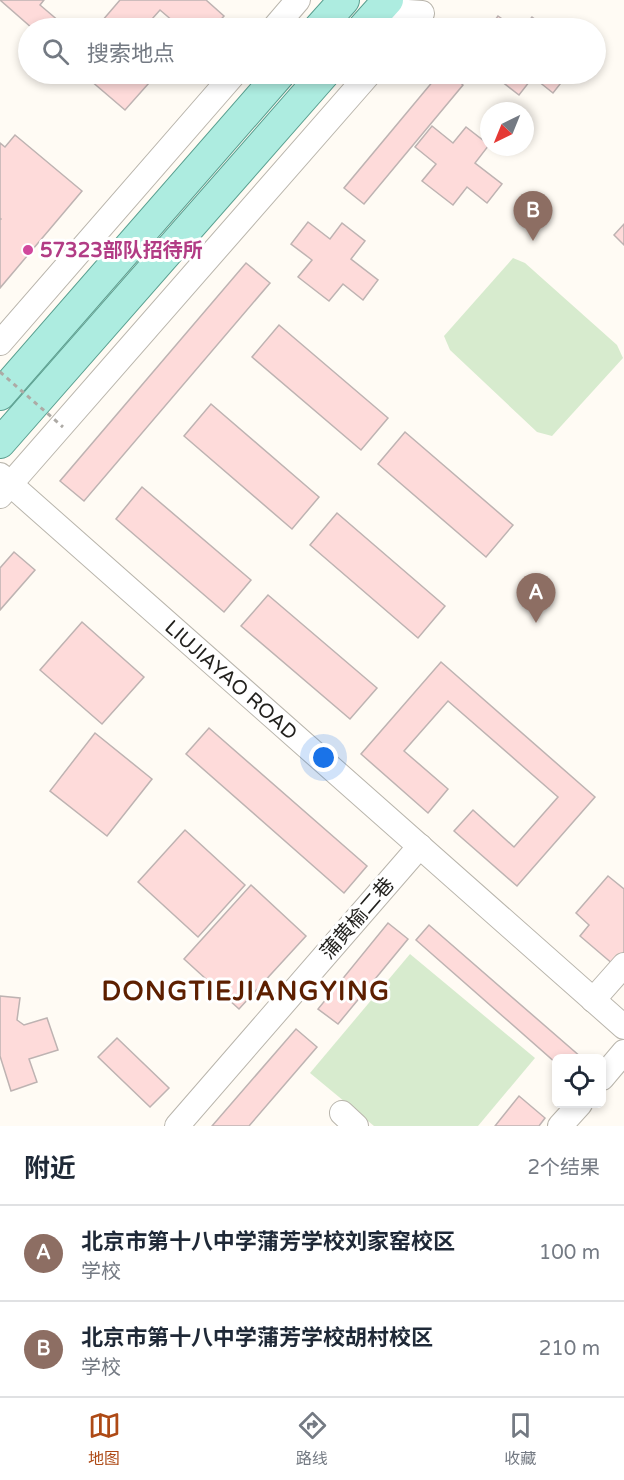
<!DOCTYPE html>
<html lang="zh">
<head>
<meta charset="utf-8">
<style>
  :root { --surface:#fff; --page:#f6f6f7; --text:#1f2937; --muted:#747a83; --line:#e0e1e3; --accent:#ae4a16 }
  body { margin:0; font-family:"Varela Round","Noto Sans SC",sans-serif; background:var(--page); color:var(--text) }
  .controls { position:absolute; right:18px; bottom:18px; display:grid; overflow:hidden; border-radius:9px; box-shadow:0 3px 9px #0003 }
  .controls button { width:54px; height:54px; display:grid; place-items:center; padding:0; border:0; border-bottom:2px solid var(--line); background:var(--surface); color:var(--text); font:30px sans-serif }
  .compass { position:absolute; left:480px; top:102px; width:54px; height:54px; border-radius:50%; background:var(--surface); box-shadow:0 3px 9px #0003; rotate:223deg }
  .you { position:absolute; left:324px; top:758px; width:21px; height:21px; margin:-15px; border:4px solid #fff; border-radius:50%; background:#1a73e8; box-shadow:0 0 0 9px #1a73e833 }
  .badge { display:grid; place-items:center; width:39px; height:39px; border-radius:50%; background:var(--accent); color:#fff; font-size:20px; font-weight:700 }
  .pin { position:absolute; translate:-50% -50px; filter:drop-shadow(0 2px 3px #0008) }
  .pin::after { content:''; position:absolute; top:32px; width:21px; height:18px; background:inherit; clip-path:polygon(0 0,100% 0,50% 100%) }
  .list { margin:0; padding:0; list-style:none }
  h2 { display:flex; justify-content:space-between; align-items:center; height:78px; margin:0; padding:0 24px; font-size:26px }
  h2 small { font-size:20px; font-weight:400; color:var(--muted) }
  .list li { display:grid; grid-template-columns:39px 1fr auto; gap:18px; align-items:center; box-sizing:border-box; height:96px; padding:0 24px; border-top:2px solid var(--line) }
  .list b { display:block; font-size:22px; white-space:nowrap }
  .list p { margin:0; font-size:20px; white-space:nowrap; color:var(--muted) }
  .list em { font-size:20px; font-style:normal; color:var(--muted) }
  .icon { flex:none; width:33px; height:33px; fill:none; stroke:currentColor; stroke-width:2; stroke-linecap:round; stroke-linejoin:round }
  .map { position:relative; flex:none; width:624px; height:1126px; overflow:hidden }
  .search { position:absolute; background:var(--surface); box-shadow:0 3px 9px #0003; left:18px; right:18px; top:18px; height:66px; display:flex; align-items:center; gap:15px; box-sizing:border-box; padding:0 21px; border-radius:33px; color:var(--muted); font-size:22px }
  .sheet { height:270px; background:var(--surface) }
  nav { display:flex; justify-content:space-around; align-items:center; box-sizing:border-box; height:84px; border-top:2px solid var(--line); background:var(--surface); font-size:16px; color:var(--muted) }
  nav a { display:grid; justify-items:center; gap:3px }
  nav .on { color:var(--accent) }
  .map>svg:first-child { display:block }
  .green { fill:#d7ebce }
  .building { fill:#fedbda; stroke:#beb3b2; stroke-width:1.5 }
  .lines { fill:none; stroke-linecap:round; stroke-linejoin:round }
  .minor-casing { stroke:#b9b5ac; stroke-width:26 }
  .major-casing { stroke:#599e8f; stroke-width:32 }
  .minor { stroke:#fff; stroke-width:24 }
  .major { stroke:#adece0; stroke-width:30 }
  .path-bridge { stroke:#adaaa5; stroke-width:3; stroke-dasharray:4.5 4.5; stroke-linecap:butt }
  .hotel-dot { fill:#d1479c; stroke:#fff; stroke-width:2 }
  .labels { text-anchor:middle; stroke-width:6; stroke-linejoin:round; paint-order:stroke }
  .hotel-label { font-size:20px; font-weight:bold; fill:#b23c85; stroke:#fff; text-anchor:start }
  .street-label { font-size:20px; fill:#23221f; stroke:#fff }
  .district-label { font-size:26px; font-weight:bold; letter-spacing:1.5px; fill:#5d1f00; stroke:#fff }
</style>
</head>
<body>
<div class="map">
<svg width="624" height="1126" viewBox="0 0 624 1126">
  <rect width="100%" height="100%" fill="#fffbf4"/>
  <g class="green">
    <path d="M513 258 525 263 617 345 623 358 552 436 537 432 450 350 444 336Z"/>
    <path d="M410 954 535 1058 478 1126H374L310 1073Z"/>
  </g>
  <g class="building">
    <path d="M0 0H44L40 5 67 28H32Z"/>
    <path d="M120 0H206L224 16 213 28H181L160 10 144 28H96Z"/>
    <path d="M498 16 515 28H489Z"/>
    <path d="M532 17 547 28H523Z"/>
    <path d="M83 74H157L125 110Z"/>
    <path d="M439 74H450L463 85 364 204 344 188Z"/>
    <path d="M492 74H568L553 93 533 77 519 95Z"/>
    <path d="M432 126 453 143 466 127 489 145 475 163 502 184 487 203 467 187 453 205 422 181 436 164 415 147Z"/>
    <path d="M15 135 82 191 0 288V220L1 219 0 218V143L5 147Z"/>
    <path d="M308 222 330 239 342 223 365 241 351 259 378 280 363 300 343 284 329 301 298 277 312 260 291 244Z"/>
    <path d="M624 224V245L614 235Z"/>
    <path d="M246 263 270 283 84 501 60 481Z"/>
    <path d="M279 325 388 418 361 450 252 357Z"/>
    <path d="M211 404 319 497 292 529 184 436Z"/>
    <path d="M405 432 513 525 486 557 378 464Z"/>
    <path d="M142 487 251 580 224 612 116 519Z"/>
    <path d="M337 513 445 606 418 638 310 545Z"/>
    <path d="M14 552 35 570 0 610V568Z"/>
    <path d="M268 595 377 688 350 719 241 626Z"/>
    <path d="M82 622 144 677 102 724 40 670Z"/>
    <path d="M441 662 595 797 517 886 454 831 473 810 514 847 558 797 448 701 404 751 448 789 428 813 361 754Z"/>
    <path d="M209 728 367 866 344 893 186 754Z"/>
    <path d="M95 733 152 779 107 836 50 791Z"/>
    <path d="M185 830 245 885 198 937 138 882Z"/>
    <path d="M608 876 624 889V953L614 965 580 936 589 925 576 913Z"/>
    <path d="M251 885 306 936 239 1009 184 959Z"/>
    <path d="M388 923 408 939 338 1024 318 1009Z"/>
    <path d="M429 925 582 1058H556V1063L416 940Z"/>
    <path d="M0 996 20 998 17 1020 24 1025 47 1018 58 1050 29 1059 37 1082 11 1091 0 1056Z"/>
    <path d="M296 1029 317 1047 249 1126H212Z"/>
    <path d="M117 1038 169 1088 150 1107 98 1057Z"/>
    <path d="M519 1096 545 1118 539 1126H495Z"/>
  </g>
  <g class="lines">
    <g class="minor-casing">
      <g id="minor">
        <path d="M379 10 422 13"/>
        <path d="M274 28 298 0"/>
        <path d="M0 343 234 74"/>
        <path id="s1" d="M0 475 624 1027"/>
        <path d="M0 496 369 74"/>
        <path d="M593 1000 624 965"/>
        <path d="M602 1078 624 1052"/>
        <path d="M342 1113 356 1126"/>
        <path d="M177 1126 420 846"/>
        <path d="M560 1126 580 1104"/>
      </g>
    </g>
    <g class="major-casing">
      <g id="major">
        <path d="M319 28 344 0"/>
        <path d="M363 28 388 0"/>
        <path d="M0 395 280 74"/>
        <path d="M0 443 324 74"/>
      </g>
    </g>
    <use href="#minor" class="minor"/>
    <use href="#major" class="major"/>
    <path class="path-bridge" d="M0 372 63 427"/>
  </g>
  <circle class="hotel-dot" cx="28" cy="250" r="6"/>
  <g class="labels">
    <g class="hotel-label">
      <text x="40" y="257">57323部队招待所</text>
    </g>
    <g class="street-label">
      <text dy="7" stroke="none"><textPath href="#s1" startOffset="309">LIUJIAYAO ROAD</textPath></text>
      <text transform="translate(357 918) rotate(-49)" y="7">蒲黄榆二巷</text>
    </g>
    <g class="district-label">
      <text x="246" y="1000">DONGTIEJIANGYING</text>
    </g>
  </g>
</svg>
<div class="controls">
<button><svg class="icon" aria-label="locate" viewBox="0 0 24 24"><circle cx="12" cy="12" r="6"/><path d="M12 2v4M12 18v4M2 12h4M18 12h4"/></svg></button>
</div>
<svg class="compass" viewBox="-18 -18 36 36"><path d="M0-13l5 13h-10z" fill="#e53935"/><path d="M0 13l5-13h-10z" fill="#747a83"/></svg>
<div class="you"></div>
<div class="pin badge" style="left:536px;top:623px;background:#8d6e63">A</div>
<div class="pin badge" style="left:533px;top:241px;background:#8d6e63">B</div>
<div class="search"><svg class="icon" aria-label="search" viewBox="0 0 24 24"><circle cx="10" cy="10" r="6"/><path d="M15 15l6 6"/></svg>搜索地点</div>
</div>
<section class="sheet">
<h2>附近<small>2个结果</small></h2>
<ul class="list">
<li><span class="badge" style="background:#8d6e63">A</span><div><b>北京市第十八中学蒲芳学校刘家窑校区</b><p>学校</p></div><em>100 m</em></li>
<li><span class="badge" style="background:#8d6e63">B</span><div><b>北京市第十八中学蒲芳学校胡村校区</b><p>学校</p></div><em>210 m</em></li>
</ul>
</section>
<nav>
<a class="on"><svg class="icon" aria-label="map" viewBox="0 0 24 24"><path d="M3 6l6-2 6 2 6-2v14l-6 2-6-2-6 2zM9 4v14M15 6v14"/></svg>地图</a>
<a><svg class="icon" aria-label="directions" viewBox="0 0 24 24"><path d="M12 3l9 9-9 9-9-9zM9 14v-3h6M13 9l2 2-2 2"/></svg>路线</a>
<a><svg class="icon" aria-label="saved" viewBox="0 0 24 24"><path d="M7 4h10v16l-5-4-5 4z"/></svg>收藏</a>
</nav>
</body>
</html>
